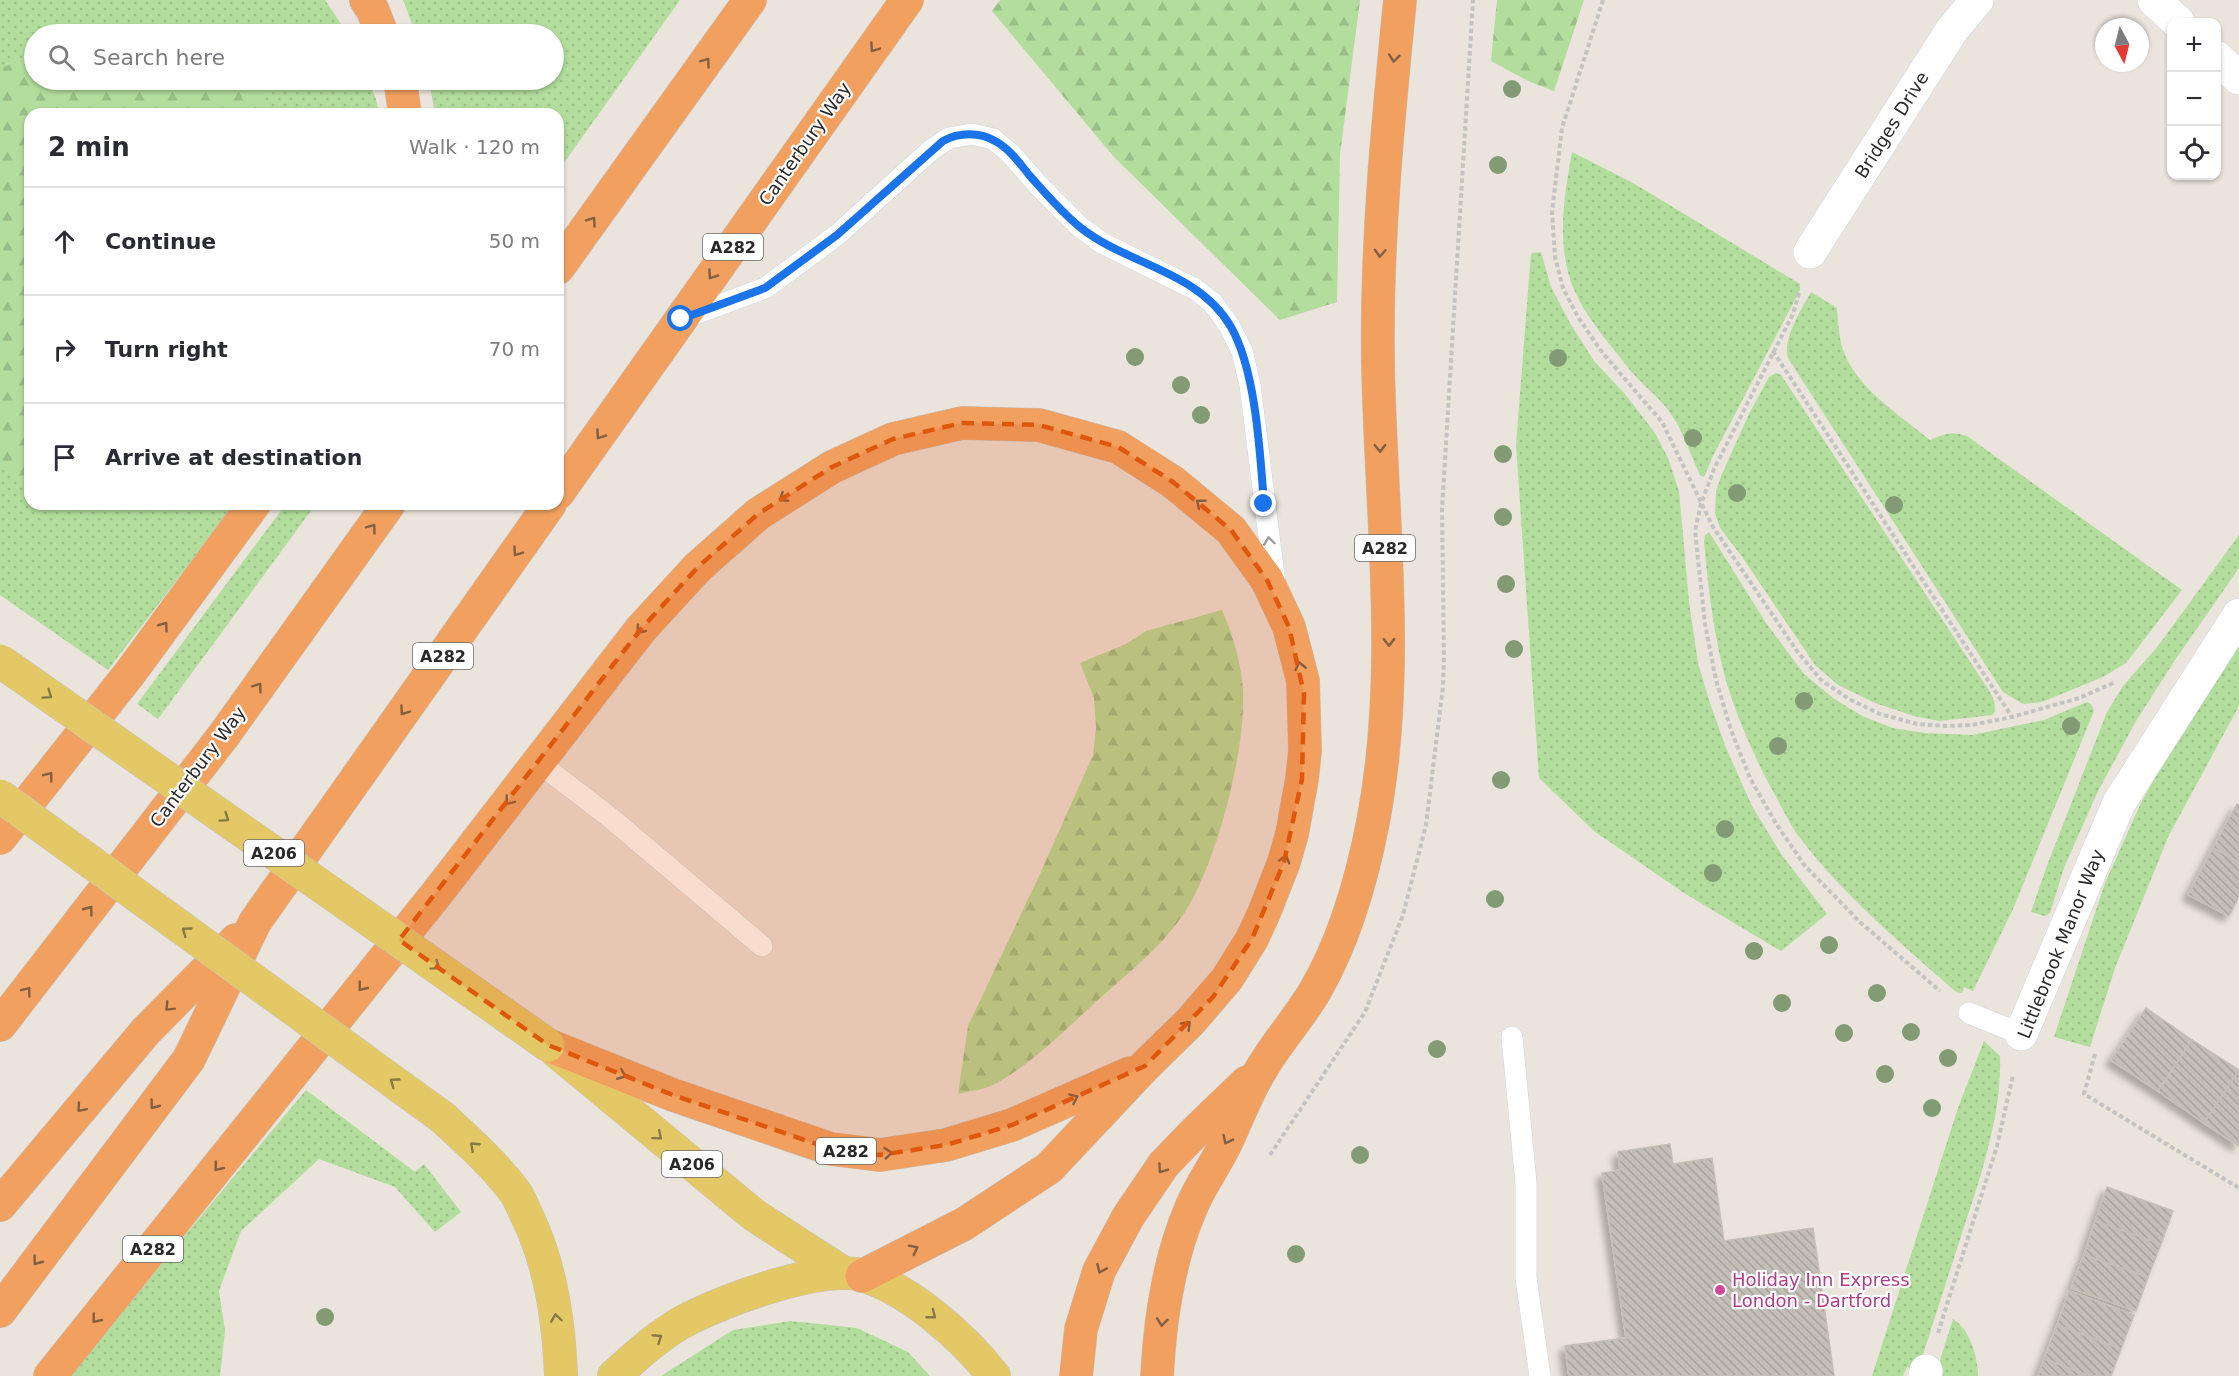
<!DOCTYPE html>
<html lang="en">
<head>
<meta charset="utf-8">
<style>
  :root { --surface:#fff; --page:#f7f7f7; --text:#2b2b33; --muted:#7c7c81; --line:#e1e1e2 }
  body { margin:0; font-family:"DejaVu Sans",sans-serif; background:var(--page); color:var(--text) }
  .controls { position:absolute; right:18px; top:18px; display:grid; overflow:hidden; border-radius:12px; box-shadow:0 2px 4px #0004 }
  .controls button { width:54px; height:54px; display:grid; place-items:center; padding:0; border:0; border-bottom:2px solid var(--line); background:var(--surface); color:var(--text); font:30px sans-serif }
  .compass { position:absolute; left:2095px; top:18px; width:54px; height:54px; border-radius:50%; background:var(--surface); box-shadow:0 2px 4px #0004; rotate:173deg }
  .stop { position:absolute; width:18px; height:18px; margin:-14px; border:4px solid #1a73e8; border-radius:50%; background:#fff }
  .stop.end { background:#1a73e8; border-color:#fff; box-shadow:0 2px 6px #0008 }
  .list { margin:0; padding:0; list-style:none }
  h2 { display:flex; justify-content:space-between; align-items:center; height:78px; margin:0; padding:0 24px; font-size:26px }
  h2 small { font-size:20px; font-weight:400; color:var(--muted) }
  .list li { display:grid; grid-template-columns:39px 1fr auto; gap:18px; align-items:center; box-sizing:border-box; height:108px; padding:0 24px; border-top:2px solid var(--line) }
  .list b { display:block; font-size:22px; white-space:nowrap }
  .list em { font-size:20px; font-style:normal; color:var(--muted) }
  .icon { flex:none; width:33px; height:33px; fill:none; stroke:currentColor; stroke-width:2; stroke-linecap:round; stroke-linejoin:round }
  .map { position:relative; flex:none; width:2239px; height:1376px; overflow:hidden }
  .search { position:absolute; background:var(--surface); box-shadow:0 2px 4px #0004; left:24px; top:24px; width:540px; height:66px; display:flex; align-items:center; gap:15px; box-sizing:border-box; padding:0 21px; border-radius:33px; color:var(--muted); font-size:22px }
  .panel { position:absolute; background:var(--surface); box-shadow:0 2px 4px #0004; left:24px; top:108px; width:540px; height:402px; border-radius:18px }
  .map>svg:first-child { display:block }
  .grass { fill:url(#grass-dots) }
  .forest { fill:url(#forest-firs) }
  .building { fill:url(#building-back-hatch); stroke:#c5c0b6; stroke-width:1.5; filter:url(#shadow) }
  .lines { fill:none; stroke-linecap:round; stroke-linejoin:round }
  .lane-casing { stroke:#d1d4e1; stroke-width:22 }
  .street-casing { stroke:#d1d4e1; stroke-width:34 }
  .primary-casing { stroke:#c3c3c3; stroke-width:34 }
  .highway-casing { stroke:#c3c3c3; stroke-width:34 }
  .path { stroke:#c3c3c3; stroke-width:4; stroke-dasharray:4.5 3; stroke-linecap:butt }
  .lane { stroke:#fff; stroke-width:21 }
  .street { stroke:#fff; stroke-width:33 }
  .primary { stroke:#e5c866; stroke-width:33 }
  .highway { stroke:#f1a060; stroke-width:33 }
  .primary-bridge-casing { stroke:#c3c3c3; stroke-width:34; stroke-linecap:butt }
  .primary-bridge { stroke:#e5c866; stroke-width:33 }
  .tree { fill:#829b74 }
  .oneway { stroke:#835f42 }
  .oneway2 { stroke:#9f9f9f }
  .oneway3 { stroke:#877848 }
  .route { stroke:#1a73e8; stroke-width:8 }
  .marked { fill:#de570d; fill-opacity:0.2; stroke:#de570d; stroke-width:4.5; stroke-dasharray:12 8; stroke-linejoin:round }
  .hotel-dot { fill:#d1479c; stroke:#fff; stroke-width:2 }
  .labels { text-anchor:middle; stroke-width:4.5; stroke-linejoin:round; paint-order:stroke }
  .shield { fill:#fff; stroke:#696969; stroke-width:1.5 }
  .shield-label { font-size:16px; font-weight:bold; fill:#292929 }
  .street-label { font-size:18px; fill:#292929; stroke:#fff }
  .hotel-label { font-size:18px; fill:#b23c85; stroke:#fff; text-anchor:start }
</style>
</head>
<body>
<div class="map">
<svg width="2239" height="1376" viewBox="0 0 2239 1376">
  <defs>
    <pattern id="grass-dots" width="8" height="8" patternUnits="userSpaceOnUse" patternTransform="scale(1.5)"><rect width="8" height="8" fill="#b2dd9c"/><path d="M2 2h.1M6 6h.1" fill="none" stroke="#99be86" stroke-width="1.8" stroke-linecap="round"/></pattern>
    <pattern id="forest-firs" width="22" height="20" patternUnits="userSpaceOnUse" patternTransform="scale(1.5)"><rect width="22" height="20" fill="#b2dd9c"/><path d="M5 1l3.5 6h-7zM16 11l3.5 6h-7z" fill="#99be86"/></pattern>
    <pattern id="building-back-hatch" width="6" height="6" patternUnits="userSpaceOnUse" patternTransform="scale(1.5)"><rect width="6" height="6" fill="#c3beb7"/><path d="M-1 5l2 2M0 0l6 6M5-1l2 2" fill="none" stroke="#a8a39d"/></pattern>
    <filter id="shadow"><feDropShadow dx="-5.5" dy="5.5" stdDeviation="3" flood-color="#0004"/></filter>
  </defs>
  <rect width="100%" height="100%" fill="#eae4dc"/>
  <g class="grass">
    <path d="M0 0H325L348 34H34V80H368L376 99 379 114H30V504H235L108 670 0 595Z"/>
    <path d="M403 0H680L558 171V114H435L429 80H554V34H416Z"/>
    <path d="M1572 152 1633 183 1800 284V290L1713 456 1704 477 1700 475C1691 456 1684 434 1673 417 1662 399 1643 386 1630 370 1610 344 1585 317 1573 287 1556 244 1564 196 1572 152Z"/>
    <path d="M1541 252 1551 287 1570 323 1594 361 1625 394 1655 433 1668 458 1679 491 1689 602 1698 663 1710 703 1726 748 1752 806 1781 854 1827 914 1781 951 1684 893 1594 831 1539 778 1516 445 1531 253Z"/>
    <path d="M1811 292 1837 308C1838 322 1839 337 1843 350 1857 389 1899 414 1930 440 1943 434 1953 431 1967 436L2182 590 2126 663 2103 677 2042 702 2023 704 2003 692 1788 358C1782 340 1802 308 1811 292Z"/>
    <path d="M1776 373 1781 375 1990 692C1994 699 1997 707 1993 715L1939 721 1914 716 1875 703 1838 685 1815 665 1743 558 1720 528 1715 513 1716 491 1722 474 1749 414 1769 377Z"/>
    <path d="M286 504H316L158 719 137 704Z"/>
    <path d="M1709 532 1766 623 1804 674 1833 698 1862 716 1893 728 1925 733 1972 735 2044 720 2087 702 2091 704 2094 711 2013 909 1973 991 1964 987 1962 993 1956 992C1902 944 1844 896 1800 838 1790 825 1783 809 1775 795 1755 759 1738 720 1726 681 1714 636 1708 588 1704 541L1705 535Z"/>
    <path d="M2239 535V568L2175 660 2136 721 2097 793 2064 868 2050 913 2045 916 2031 912 2048 863 2107 712 2123 686 2158 646Z"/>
    <path d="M2239 640V706L2169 835 2115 968 2090 1047 2054 1037 2105 883 2141 803 2192 710Z"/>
    <path d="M1984 1041 2000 1056C2002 1114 1981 1176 1963 1230 1948 1277 1933 1323 1918 1370L1907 1367 1903 1376H1872L1958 1108Z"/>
    <path d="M306 1090 415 1172 424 1164 461 1212 435 1232 395 1187 319 1159 241 1231 219 1291 225 1331 220 1376H68Z"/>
    <path d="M1953 1319C1970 1329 1978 1358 1978 1376H1935Z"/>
    <path d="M791 1321 857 1328 908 1352 930 1376H661L733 1330Z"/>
  </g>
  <g class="forest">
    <path d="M1000 0H1360L1340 154 1337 302 1280 320 1114 157 992 11Z"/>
    <path d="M1497 0H1584L1554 91 1528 81 1491 61Z"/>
    <path d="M34 53V80H253L262 86 268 114H30V490L0 461V69Z"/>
    <path d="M1222 610C1232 632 1239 657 1242 680 1250 738 1217 863 1185 912 1160 950 1119 980 1086 1011 1058 1037 1027 1067 993 1085 983 1090 969 1091 958 1094L968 1026 1039 876 1093 755 1096 728 1094 698 1080 663 1126 644 1146 631Z"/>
  </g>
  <g class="building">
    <path d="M2237 804 2239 805V862L2213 848Z"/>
    <path d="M2213 848 2239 862V897L2229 916 2188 895Z"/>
    <path d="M2146 1008 2192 1040 2158 1091 2111 1060Z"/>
    <path d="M2192 1040 2239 1070 2204 1123 2158 1091Z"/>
    <path d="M2239 1070V1146L2204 1123Z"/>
    <path d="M1670 1144 1673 1164 1712 1158 1724 1241 1813 1228 1834 1376H1569L1565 1346 1626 1338 1602 1173 1620 1170 1618 1152Z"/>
    <path d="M2107 1187 2173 1211 2161 1244 2095 1221Z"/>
    <path d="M2095 1221 2161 1244 2148 1277 2084 1255Z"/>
    <path d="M2084 1255 2148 1277 2136 1311 2071 1288Z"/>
    <path d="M2069 1291 2134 1315 2121 1349 2057 1325Z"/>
    <path d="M2057 1325 2121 1349 2111 1376H2090L2044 1359Z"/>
    <path d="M2044 1359 2090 1376H2038Z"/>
  </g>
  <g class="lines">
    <g class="lane-casing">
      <g id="lane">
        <path d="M682 319 765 288 837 235 931 150 949 138 972 134 993 139 1010 153 1040 187 1079 226 1102 243 1195 289 1213 303 1230 327 1242 351 1250 385 1275 584"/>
        <path d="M539 763 612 819 762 946"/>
        <path d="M1969 1013 2021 1034"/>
        <path d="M1512 1037 1526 1183V1278L1540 1376"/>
      </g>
    </g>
    <g class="street-casing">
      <g id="street">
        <path d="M2154 0 2178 22"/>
        <path d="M2216 57 2239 78"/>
        <path d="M1810 252 1952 30 1977 0"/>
        <path d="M2021 1034 2119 803 2239 615"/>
        <path d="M1925 1376 1926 1371"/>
      </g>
    </g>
    <g class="primary-casing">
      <g id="primary">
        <path d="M557 1052 754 1215 842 1272"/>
        <path d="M442 1117C467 1140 494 1164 515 1192 520 1199 523 1208 527 1216 551 1265 559 1322 561 1376"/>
        <path d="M614 1376C637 1355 661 1333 690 1318 729 1299 819 1265 861 1275 909 1288 964 1338 994 1376"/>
      </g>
    </g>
    <g class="highway-casing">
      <g id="highway">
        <path d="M366 0 373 11 382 34"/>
        <path d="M400 80 405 114"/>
        <path d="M558 268 750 0"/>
        <path d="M558 493 907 0"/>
        <path d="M0 838 130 673 254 504"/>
        <path d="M0 1025 224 735 389 504"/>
        <path d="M548 1045 673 1095 831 1149 880 1155 946 1145 1012 1125 1130 1073"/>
        <path d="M0 1205 146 1031 236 940"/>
        <path d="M0 1311 189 1059 255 922 550 504"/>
        <path d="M50 1376 438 892 641 629 698 567 758 514 832 467 893 439 962 423 1039 425 1118 447 1173 482 1231 530 1267 580 1289 627 1303 681 1305 751 1302 779 1292 834 1284 862 1264 913 1252 939 1227 979 1190 1022 1145 1066 1049 1168 964 1224 862 1276"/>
        <path d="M1076 1376 1081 1329 1099 1271 1128 1217 1164 1164 1196 1131 1247 1082"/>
        <path d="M1157 1376C1160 1319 1168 1261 1191 1208 1200 1186 1214 1167 1225 1145 1237 1120 1247 1092 1262 1068 1278 1041 1299 1018 1315 991 1344 941 1362 879 1373 822 1402 671 1381 517 1378 365 1376 243 1388 121 1400 0"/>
      </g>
    </g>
    <g class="path">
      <path d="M1603 0 1562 128 1552 212 1555 257 1563 288 1578 317 1601 351 1662 422 1713 527 1797 651 1821 680 1849 699 1880 714 1917 724 1945 726 1972 725 2012 717 2079 698 2116 682"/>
      <path d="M1799 293 1793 314 1714 469 1701 504 1695 531 1705 624 1716 680 1731 730 1750 778 1775 822 1805 866 1861 923 1940 991"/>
      <path d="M1773 351 2012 717"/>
      <path d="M2095 1054 2084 1094 2239 1188"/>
      <path d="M1270 1155 1365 1012 1403 915 1426 825 1443 686 1444 657 1442 509 1473 0"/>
      <path d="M1938 1333 1997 1146 2013 1075"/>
    </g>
    <use href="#lane" class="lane"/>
    <use href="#street" class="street"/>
    <use href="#primary" class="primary"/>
    <use href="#highway" class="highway"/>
    <g class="primary-bridge-casing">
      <g id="primary-bridge">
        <path d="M0 661 548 1045"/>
        <path d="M0 796 442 1117"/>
      </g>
    </g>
    <use href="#primary-bridge" class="primary-bridge"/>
  </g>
  <g class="tree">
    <circle cx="1512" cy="89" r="9"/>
    <circle cx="1498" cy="165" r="9"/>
    <circle cx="1135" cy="357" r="9"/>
    <circle cx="1558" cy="358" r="9"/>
    <circle cx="1181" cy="385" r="9"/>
    <circle cx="1201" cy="415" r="9"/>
    <circle cx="1693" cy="438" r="9"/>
    <circle cx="1503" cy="454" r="9"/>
    <circle cx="1737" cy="493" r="9"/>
    <circle cx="1894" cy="505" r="9"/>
    <circle cx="1503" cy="517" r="9"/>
    <circle cx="1506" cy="584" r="9"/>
    <circle cx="1514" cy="649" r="9"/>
    <circle cx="1804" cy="701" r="9"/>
    <circle cx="2071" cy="726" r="9"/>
    <circle cx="1778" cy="746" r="9"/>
    <circle cx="1501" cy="780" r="9"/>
    <circle cx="1725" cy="829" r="9"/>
    <circle cx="1713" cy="873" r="9"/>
    <circle cx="1495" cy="899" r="9"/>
    <circle cx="1829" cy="945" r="9"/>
    <circle cx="1754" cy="951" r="9"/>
    <circle cx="1877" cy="993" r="9"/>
    <circle cx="1782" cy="1003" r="9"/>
    <circle cx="1911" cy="1032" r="9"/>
    <circle cx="1844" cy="1033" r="9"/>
    <circle cx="1437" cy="1049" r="9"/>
    <circle cx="1948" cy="1058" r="9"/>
    <circle cx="1885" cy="1074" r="9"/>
    <circle cx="1932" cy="1108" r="9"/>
    <circle cx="1360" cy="1155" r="9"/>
    <circle cx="1296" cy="1254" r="9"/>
    <circle cx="325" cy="1317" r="9"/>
  </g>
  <defs><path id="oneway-chevron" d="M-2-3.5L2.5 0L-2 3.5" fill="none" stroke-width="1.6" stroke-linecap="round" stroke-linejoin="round" transform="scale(1.5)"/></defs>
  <g class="oneway">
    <use href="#oneway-chevron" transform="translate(874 48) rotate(125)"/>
    <use href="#oneway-chevron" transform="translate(1394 58) rotate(96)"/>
    <use href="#oneway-chevron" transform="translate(706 62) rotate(-54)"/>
    <use href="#oneway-chevron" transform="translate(592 221) rotate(-54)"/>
    <use href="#oneway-chevron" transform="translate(1380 253) rotate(92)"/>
    <use href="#oneway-chevron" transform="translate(712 275) rotate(125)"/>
    <use href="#oneway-chevron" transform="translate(600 435) rotate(125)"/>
    <use href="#oneway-chevron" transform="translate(1380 448) rotate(89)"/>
    <use href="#oneway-chevron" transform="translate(783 498) rotate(147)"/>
    <use href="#oneway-chevron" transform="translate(1200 503) rotate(-141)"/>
    <use href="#oneway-chevron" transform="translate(372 528) rotate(-54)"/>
    <use href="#oneway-chevron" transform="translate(517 552) rotate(125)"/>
    <use href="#oneway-chevron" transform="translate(164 626) rotate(-54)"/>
    <use href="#oneway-chevron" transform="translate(640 630) rotate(130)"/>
    <use href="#oneway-chevron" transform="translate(1389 642) rotate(89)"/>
    <use href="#oneway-chevron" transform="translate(1300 666) rotate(-103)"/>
    <use href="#oneway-chevron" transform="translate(258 687) rotate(-54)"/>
    <use href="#oneway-chevron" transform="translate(404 711) rotate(125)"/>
    <use href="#oneway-chevron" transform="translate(49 776) rotate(-52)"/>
    <use href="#oneway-chevron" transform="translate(509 801) rotate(128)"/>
    <use href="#oneway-chevron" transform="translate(1285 859) rotate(-74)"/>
    <use href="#oneway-chevron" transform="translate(89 910) rotate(-53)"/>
    <use href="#oneway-chevron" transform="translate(362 987) rotate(129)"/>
    <use href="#oneway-chevron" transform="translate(27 991) rotate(-52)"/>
    <use href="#oneway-chevron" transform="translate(169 1007) rotate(135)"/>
    <use href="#oneway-chevron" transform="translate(1187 1025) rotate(-46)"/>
    <use href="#oneway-chevron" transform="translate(622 1075) rotate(22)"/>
    <use href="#oneway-chevron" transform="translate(1074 1098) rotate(-24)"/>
    <use href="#oneway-chevron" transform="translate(154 1105) rotate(127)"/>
    <use href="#oneway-chevron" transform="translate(81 1108) rotate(130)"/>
    <use href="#oneway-chevron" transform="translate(1227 1140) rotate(116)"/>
    <use href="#oneway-chevron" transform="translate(888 1153) rotate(-7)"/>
    <use href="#oneway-chevron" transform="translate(218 1167) rotate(129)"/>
    <use href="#oneway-chevron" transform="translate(1162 1169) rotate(125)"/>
    <use href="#oneway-chevron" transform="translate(914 1249) rotate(-27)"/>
    <use href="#oneway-chevron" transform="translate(37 1261) rotate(127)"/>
    <use href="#oneway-chevron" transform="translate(1101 1269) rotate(114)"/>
    <use href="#oneway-chevron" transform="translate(96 1319) rotate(129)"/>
    <use href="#oneway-chevron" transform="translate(1162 1322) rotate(97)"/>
  </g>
  <use class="oneway2" href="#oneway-chevron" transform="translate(1269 541) rotate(-98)"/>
  <g class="oneway3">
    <use href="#oneway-chevron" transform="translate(48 695) rotate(35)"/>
    <use href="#oneway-chevron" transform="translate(225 818) rotate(35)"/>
    <use href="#oneway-chevron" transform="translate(186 931) rotate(-144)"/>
    <use href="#oneway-chevron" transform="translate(436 966) rotate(35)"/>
    <use href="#oneway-chevron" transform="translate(394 1082) rotate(-144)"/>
    <use href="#oneway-chevron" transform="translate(658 1136) rotate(40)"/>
    <use href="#oneway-chevron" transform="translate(474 1146) rotate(-137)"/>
    <use href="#oneway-chevron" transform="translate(932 1315) rotate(38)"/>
    <use href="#oneway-chevron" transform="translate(556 1318) rotate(-98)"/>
    <use href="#oneway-chevron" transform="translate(658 1338) rotate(-33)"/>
  </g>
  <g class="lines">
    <path class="route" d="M681 319 765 288 837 235 943 141C959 132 980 132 995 141 1010 149 1020 164 1030 176 1046 194 1063 214 1081 228 1128 265 1199 271 1231 327 1256 371 1260 453 1264 504"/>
  </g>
  <path class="marked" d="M962 423 1039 425 1118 447 1173 482 1231 530 1267 580 1289 627 1304 694 1302 779 1284 862 1252 939 1213 997 1145 1066 1012 1125 946 1145 880 1155 831 1149 673 1095 548 1045 399 940 641 629 698 567 758 514 832 467 893 439Z"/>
  <circle class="hotel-dot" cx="1720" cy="1290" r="6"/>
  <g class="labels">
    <g class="shield">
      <rect x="703" y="234" width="60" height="26" rx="4.5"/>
      <rect x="1355" y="535" width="60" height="26" rx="4.5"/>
      <rect x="413" y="643" width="60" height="26" rx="4.5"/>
      <rect x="244" y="840" width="60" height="26" rx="4.5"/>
      <rect x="816" y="1138" width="60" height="26" rx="4.5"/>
      <rect x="662" y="1151" width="60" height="26" rx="4.5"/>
      <rect x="123" y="1236" width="60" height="26" rx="4.5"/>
    </g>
    <g class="shield-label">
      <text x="733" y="253">A282</text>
      <text x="1385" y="554">A282</text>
      <text x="443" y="662">A282</text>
      <text x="274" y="859">A206</text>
      <text x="846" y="1157">A282</text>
      <text x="692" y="1170">A206</text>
      <text x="153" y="1255">A282</text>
    </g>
    <g class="street-label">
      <text transform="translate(1892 125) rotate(-58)" y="6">Bridges Drive</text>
      <text transform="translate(805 144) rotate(-55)" y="6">Canterbury Way</text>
      <text transform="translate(198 767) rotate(-53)" y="6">Canterbury Way</text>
      <text transform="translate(2061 944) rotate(-68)" y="6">Littlebrook Manor Way</text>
    </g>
    <g class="hotel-label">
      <text x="1732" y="1286">Holiday Inn Express<tspan x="1732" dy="21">London - Dartford</tspan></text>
    </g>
  </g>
</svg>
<div class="controls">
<button>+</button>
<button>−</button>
<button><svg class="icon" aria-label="locate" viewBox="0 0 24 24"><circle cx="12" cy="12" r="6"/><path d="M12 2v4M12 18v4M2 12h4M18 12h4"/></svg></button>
</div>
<svg class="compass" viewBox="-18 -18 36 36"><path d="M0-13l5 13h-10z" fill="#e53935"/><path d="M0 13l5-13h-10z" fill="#7c7c81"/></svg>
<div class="stop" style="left:681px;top:319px"></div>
<div class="stop end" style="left:1264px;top:504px"></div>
<div class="search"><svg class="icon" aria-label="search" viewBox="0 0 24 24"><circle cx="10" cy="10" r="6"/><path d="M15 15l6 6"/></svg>Search here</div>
<section class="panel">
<h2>2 min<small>Walk · 120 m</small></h2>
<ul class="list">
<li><svg class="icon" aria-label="ahead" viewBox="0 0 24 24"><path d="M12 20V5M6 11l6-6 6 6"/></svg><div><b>Continue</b></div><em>50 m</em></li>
<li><svg class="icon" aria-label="right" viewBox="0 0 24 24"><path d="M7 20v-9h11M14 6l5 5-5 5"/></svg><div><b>Turn right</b></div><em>70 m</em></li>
<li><svg class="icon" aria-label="arrive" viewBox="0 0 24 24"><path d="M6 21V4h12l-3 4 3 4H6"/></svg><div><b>Arrive at destination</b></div></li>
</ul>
</section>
</div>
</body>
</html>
